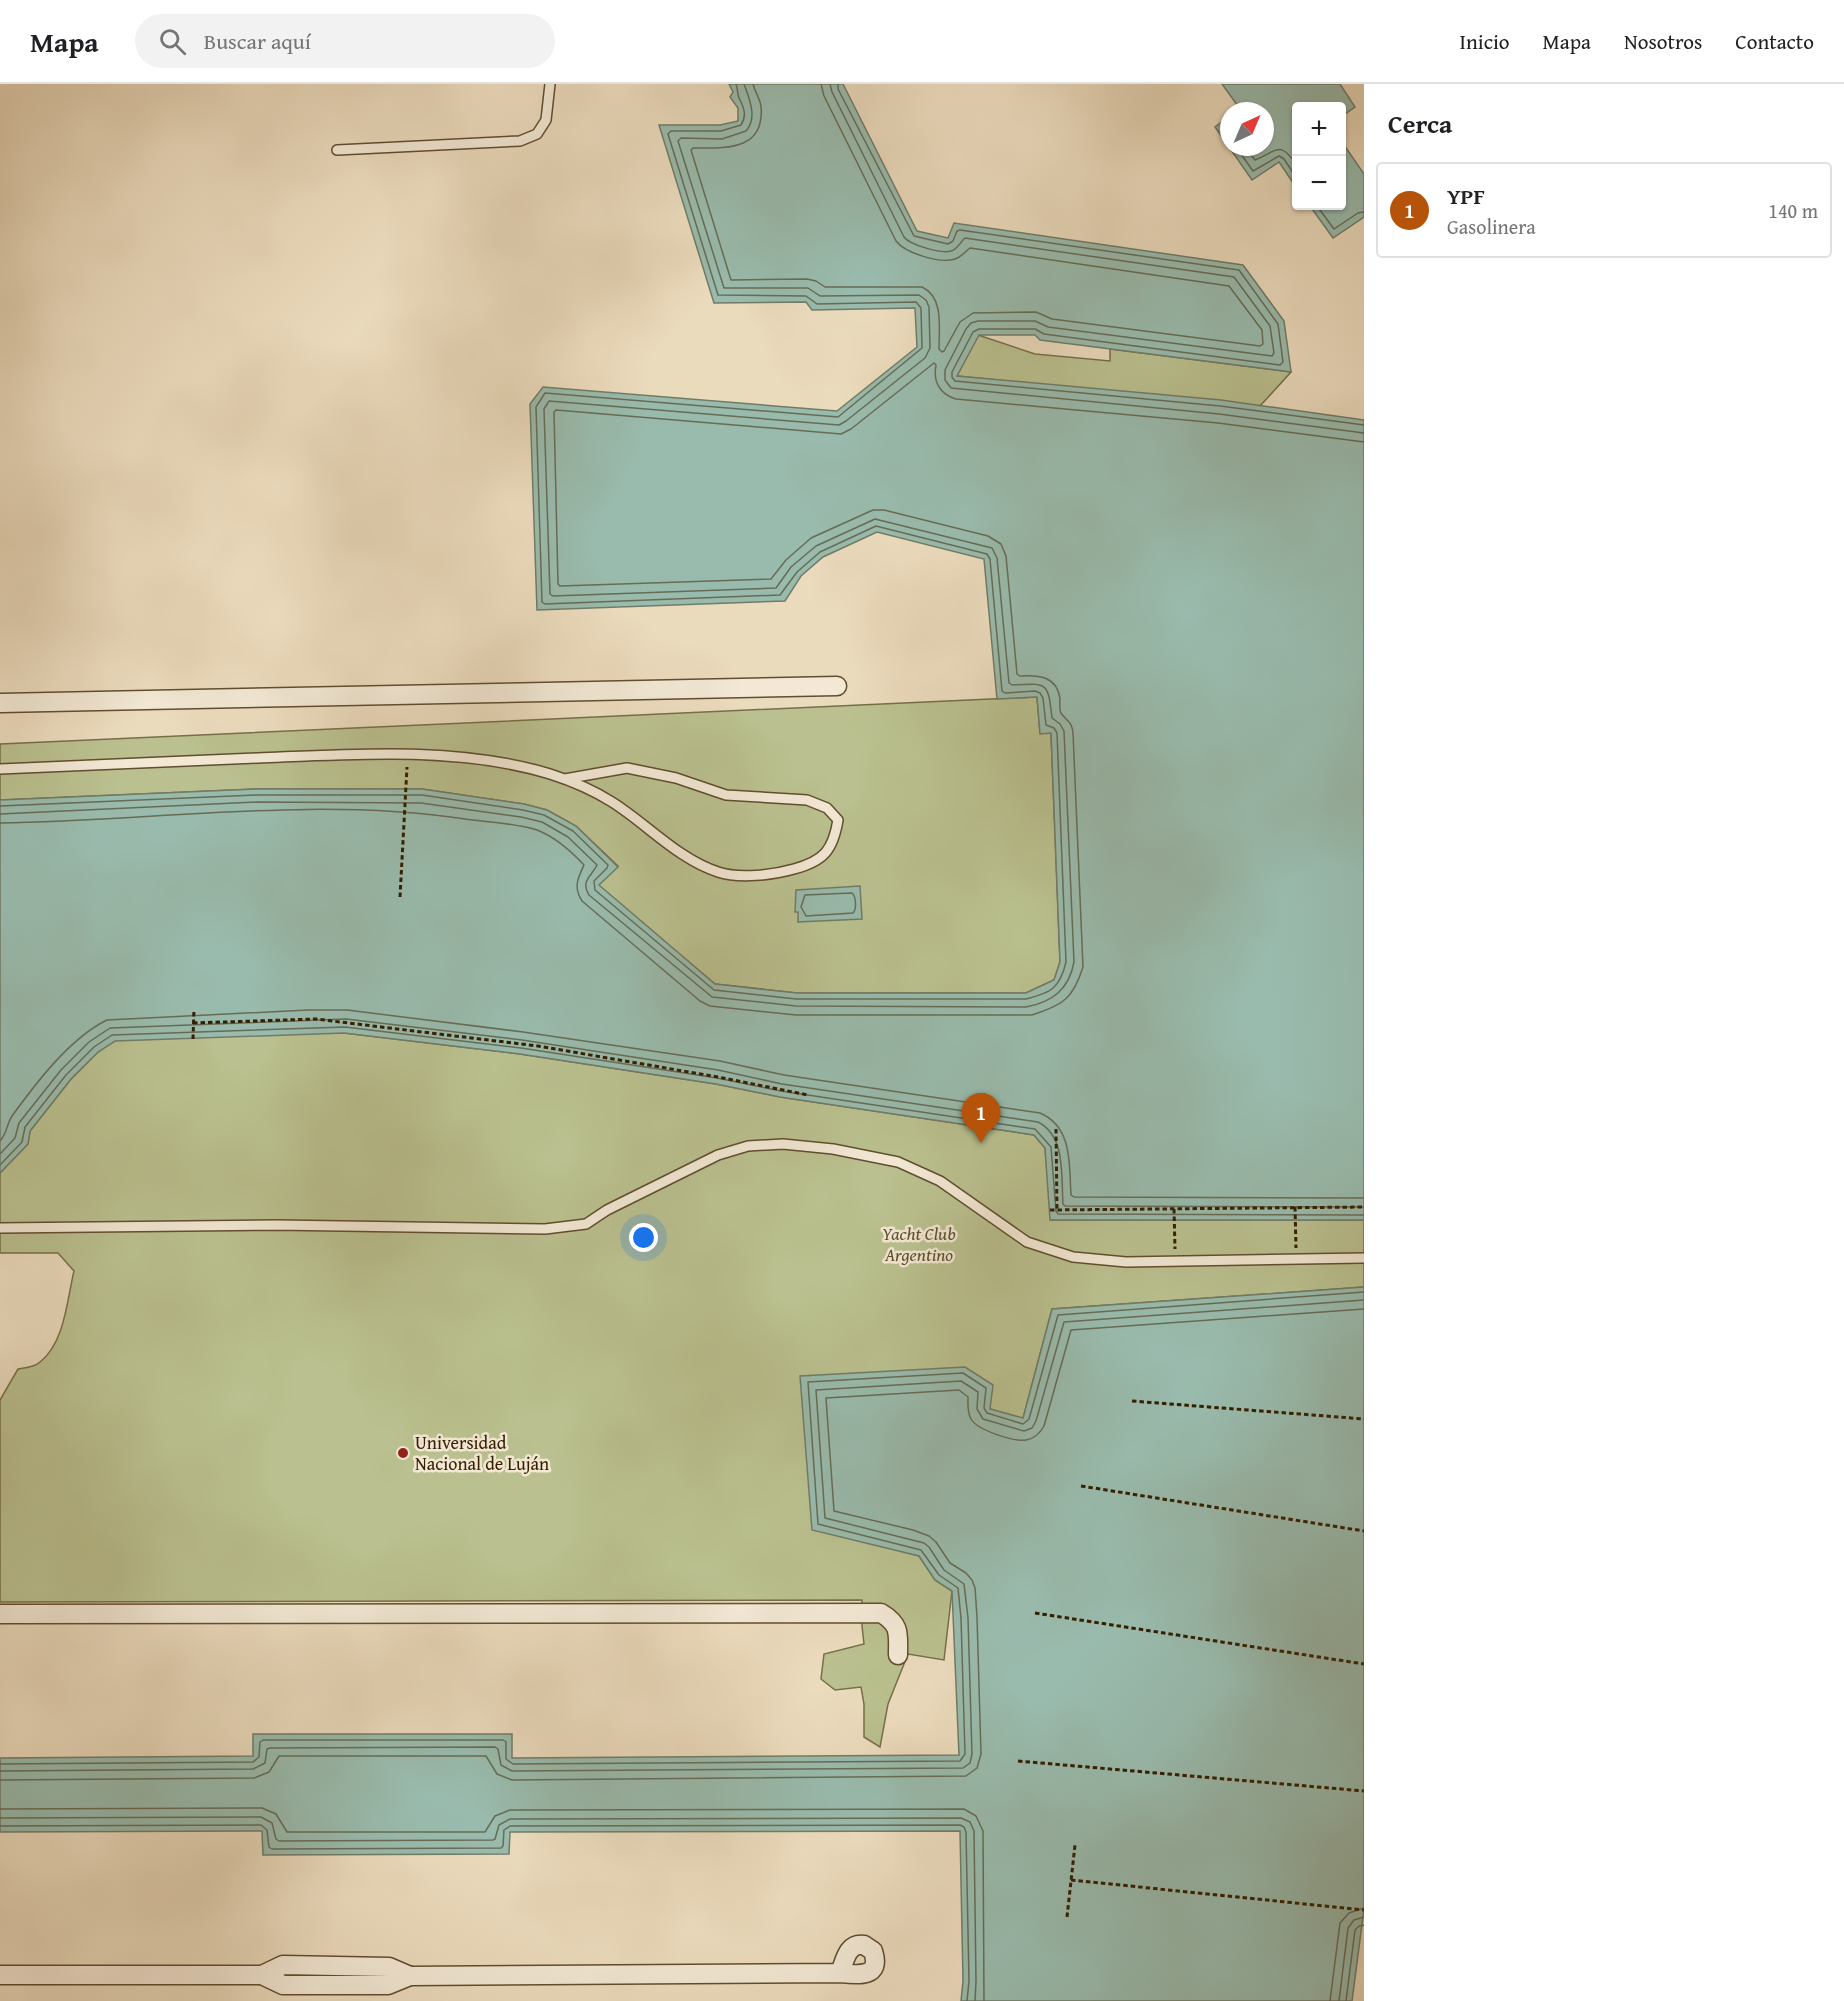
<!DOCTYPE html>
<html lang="es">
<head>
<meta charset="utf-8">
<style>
  :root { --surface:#fff; --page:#f2f2f2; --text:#202124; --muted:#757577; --line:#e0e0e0; --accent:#b45309 }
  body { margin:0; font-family:"Gentium Book Plus",serif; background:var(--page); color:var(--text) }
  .controls { position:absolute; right:18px; top:18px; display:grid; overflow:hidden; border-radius:6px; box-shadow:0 2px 4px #0004 }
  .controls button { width:54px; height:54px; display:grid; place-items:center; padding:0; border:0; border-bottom:2px solid var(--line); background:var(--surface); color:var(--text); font:30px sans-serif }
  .compass { position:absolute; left:1220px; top:18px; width:54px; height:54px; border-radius:50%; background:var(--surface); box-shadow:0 2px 4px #0004; rotate:44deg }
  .you { position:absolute; left:644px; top:1154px; width:21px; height:21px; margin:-15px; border:4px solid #fff; border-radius:50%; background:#1a73e8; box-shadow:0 0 0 9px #1a73e833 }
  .badge { display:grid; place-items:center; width:39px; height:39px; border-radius:50%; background:var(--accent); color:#fff; font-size:20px; font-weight:700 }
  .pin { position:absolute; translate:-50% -50px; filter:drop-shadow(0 2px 3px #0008) }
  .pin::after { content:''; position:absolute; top:32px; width:21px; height:18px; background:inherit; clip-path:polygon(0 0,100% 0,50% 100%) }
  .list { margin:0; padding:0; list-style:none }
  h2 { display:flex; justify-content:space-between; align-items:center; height:78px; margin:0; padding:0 24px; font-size:26px }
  h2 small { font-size:20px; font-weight:400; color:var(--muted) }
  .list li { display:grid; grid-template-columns:39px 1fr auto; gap:18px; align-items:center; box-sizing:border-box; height:96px; margin:0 12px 12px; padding:0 12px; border:2px solid var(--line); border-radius:6px }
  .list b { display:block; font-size:22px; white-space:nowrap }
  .list p { margin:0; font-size:20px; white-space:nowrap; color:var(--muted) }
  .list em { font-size:20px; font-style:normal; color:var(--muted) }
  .icon { flex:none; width:33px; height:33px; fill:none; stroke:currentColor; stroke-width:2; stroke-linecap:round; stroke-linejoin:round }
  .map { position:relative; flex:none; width:1364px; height:1917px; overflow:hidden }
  header { display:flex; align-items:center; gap:36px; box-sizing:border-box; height:84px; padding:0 30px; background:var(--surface); border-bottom:2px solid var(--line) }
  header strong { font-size:28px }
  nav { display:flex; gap:33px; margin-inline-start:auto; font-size:21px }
  .search { width:420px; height:54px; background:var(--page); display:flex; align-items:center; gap:15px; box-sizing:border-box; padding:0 21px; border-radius:33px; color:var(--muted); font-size:22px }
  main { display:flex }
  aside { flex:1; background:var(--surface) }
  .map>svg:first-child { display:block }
  .green { fill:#bac08f; stroke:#766f48; stroke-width:1.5 }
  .water { fill:#99bbad; stroke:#707c68; stroke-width:1.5 }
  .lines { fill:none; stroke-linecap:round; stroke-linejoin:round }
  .shore { stroke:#666c56; stroke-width:1.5 }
  .service-casing { stroke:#614d2f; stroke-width:12 }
  .minor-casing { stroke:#614d2f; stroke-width:21 }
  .path { stroke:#331e00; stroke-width:3; stroke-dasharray:4.5 3; stroke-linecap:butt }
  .service { stroke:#f2e8d4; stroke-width:9 }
  .minor { stroke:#f2e8d4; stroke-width:18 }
  .poi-dot { fill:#8f2418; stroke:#f2e8d4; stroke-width:2 }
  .labels { text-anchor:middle; stroke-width:5; stroke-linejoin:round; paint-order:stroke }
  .park-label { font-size:18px; font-style:italic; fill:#5c4f2b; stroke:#f2e8d4 }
  .poi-label { font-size:18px; fill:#331e00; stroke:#f2e8d4; text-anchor:start }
</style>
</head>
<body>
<header>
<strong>Mapa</strong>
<div class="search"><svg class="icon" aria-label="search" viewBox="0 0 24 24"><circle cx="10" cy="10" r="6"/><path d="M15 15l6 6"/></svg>Buscar aquí</div>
<nav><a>Inicio</a><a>Mapa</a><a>Nosotros</a><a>Contacto</a></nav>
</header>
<main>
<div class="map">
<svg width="1364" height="1917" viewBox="0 0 1364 1917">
  <rect width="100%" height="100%" fill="#ebdbbd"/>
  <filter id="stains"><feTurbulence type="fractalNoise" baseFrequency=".00333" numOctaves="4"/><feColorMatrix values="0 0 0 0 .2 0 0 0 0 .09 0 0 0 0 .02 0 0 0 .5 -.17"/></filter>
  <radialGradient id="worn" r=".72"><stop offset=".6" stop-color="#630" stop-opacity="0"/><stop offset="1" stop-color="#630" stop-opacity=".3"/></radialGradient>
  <g class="green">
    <path d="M978 251 1035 270 1110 277V265L1291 288 1260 322 957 292Z"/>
    <path d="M1037 613 1040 649H1051L1060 878 1054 896 1026 909H797L715 900 598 801 618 782 576 742 547 726 524 720 422 705H257L0 716V660Z"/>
    <path d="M310 949H344L520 970 716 1000 780 1013 1034 1051 1045 1064 1051 1136H1364V1203L1052 1225 1023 1335 990 1325 908 1468 919 1472 935 1496 952 1507 944 1576 908 1570 888 1620 880 1663 864 1653V1620L861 1603 835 1606 821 1595 824 1570 864 1560 862 1542V1516L0 1518V1316L18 1285C25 1284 35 1283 40 1278 65 1258 67 1216 74 1187L58 1169H0V1089L28 1060 30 1047 71 995 98 968 115 956Z"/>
  </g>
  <g class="water">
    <path d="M729 0H843L917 147 948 154 954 139 1243 181 1284 237 1291 288 1040 256 1035 251H979L957 292 1221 316 1364 336V1136H1050L1045 1064 1034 1051 780 1013 716 1000 520 970 344 949 115 957 98 968 71 995 30 1047 28 1060 0 1089V716L257 705H422L524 720 547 726 576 742 618 783 599 801 715 900 797 909H1026L1054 896 1060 878 1051 649 1040 650 1037 613 997 615 984 475 877 448 823 473 801 492 785 517 537 526 530 320 543 303 837 327 917 263 915 224 812 226 806 218 714 219 659 41H720L738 37V24L730 13 733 8Z"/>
    <path d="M1222 0H1340L1355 23 1342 32V22H1296V103L1279 78 1252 96 1215 43 1229 33V63H1265V27H1238L1240 25Z"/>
    <path d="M1342 58 1364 90V133L1333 154 1310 122H1342Z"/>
    <path d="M860 802 862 835 798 838V828H795L796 806Z"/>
    <path d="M1364 1203V1825L1352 1917H961L963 1897 960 1747 510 1748 509 1770 263 1771 262 1747 0 1748V1674L253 1672V1650H512V1674L959 1671 952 1507 935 1496 919 1472 812 1446 800 1292 965 1283 993 1301 990 1325 1023 1334 1052 1225Z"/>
  </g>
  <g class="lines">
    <g class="shore">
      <path d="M753 0C755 8 760 15 761 22 765 67 726 64 693 64L691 66 731 196 807 195 816 197 825 203H922C944 213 939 244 939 265L942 268 944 267 960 238 973 229 1036 228 1052 235 1260 262 1263 260 1262 246 1229 202 970 164C965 168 961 173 955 175 940 180 905 169 896 157L824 12 821 0"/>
      <path d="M830 0 832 8 904 153C910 161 941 170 951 167 958 165 960 158 965 154L1234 193 1270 242 1274 269 1272 272 1048 243 1035 237H978L971 239 966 245 945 286V296L951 304 1219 330 1364 349"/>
      <path d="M838 0V5L914 152 948 160 953 157 957 147 960 146 1239 186 1278 240 1283 278 1280 281 1044 250 1035 245H979L973 248 952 288V293L955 297 1220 322 1364 341"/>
      <path d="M1236 63 1253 87 1279 72 1284 75 1296 93"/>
      <path d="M1245 63 1255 76C1276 68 1279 55 1296 80"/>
      <path d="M1317 122 1334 145 1358 129 1364 128"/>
      <path d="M0 722 257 711H422L523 726 544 731 573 747 608 781 607 784 594 797 595 806 714 906 796 915H1026C1051 909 1060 904 1066 878L1057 649 1054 644 1046 641 1043 614 1040 609 1035 607 1005 609 1002 607 990 475 987 470 876 442 820 468 797 488 780 511 545 520 542 518 536 323 545 309 838 333 922 264 921 224 916 218 817 220 806 212 718 211 668 50 671 47H721L741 41C747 32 744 24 740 16 737 11 738 5 736 0"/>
      <path d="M0 730 257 718 421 719 521 733 542 738 568 753 597 781C592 792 580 797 589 811L712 913 796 922 1026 923C1053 918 1069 905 1074 878L1064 647 1060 640 1052 634C1048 598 1048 599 1012 601L1009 599 997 474 992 464 875 435 816 462 791 483 776 504 553 512 550 510 544 325 549 317 839 341 846 337 925 274 930 264 929 223 926 216 919 211 820 212 808 204H724L678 57 681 54 722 55 746 47C758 34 749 14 744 0"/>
      <path d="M0 739C154 737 312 712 465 735 488 738 514 739 537 746 555 753 571 767 584 781 578 794 573 803 582 817L700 917 710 922 796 931H1032C1063 921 1073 915 1083 883L1073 649C1072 637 1067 638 1061 629 1059 626 1060 619 1060 615 1057 592 1039 591 1020 592L1017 590 1006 472 1001 460 988 452 884 426H873L811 454 786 476 771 495 560 502 558 500 554 328 556 326 841 350 851 345 934 279 936 281C933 297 939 310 956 315L1218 339 1364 358"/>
      <path d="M852 809C856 812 857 825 853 829L806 832 801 823 805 811Z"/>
      <path d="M0 1057C8 1048 6 1041 12 1032 36 999 70 954 107 936L308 926H347L523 948 720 977 784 991 1040 1029C1073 1043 1069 1081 1071 1111L1074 1113 1364 1114"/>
      <path d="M0 1070 15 1054 19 1039 61 986 89 958 110 944 346 935 522 956 718 986 782 1000 1038 1038C1066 1052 1061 1092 1063 1120L1065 1122 1364 1123"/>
      <path d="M0 1081 22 1058 25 1043 66 991 94 963 112 951 345 943 521 964 717 994 781 1007 1035 1045 1051 1063 1056 1127 1058 1130 1364 1131"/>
      <path d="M0 1680 253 1678 259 1673 260 1658 263 1656H503L506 1658V1675L513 1680 960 1677 965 1670 961 1534 958 1504 939 1491 921 1466 818 1440 808 1298 963 1289 986 1304 984 1324 987 1329 1023 1340 1029 1335 1058 1231 1364 1208"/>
      <path d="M0 1687 253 1685 265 1679 267 1665 270 1664 495 1663 498 1665 501 1681 512 1687 963 1684 970 1679 972 1670 968 1534 964 1500 944 1486 929 1463 924 1459 825 1434 816 1306 961 1297 978 1308 977 1325 983 1335 1024 1347 1032 1344 1036 1337 1064 1238 1364 1216"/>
      <path d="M0 1696 254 1694 269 1688 279 1672H486L497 1690 512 1696 966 1692 977 1684 981 1670 977 1533 975 1504 972 1496 966 1489 950 1479 936 1458 929 1452 913 1446 834 1427 826 1314 959 1306 968 1313C968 1320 967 1328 971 1335 977 1346 1014 1358 1026 1356 1035 1355 1040 1349 1044 1342L1071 1246 1364 1225"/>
      <path d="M0 1725 262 1724 276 1730 287 1748H485L495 1732 510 1726 964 1725 976 1732 983 1747 984 1917"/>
      <path d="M0 1734 261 1733 272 1739 276 1755 279 1757 493 1756 495 1755 499 1741 510 1735 961 1734 970 1738 974 1747 976 1897 975 1917"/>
      <path d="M0 1742 261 1741 267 1746 269 1763 272 1765 501 1764 503 1762 504 1746 510 1742 960 1741 964 1743 966 1748 969 1897 967 1917"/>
      <path d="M1330 1917 1340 1839 1349 1829 1364 1824"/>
      <path d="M1339 1917 1348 1844 1354 1836 1364 1833"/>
      <path d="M1346 1917 1355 1846 1359 1842 1364 1841"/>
    </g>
    <g class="service-casing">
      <g id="service">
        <path d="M337 66 520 57 537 50 546 36 550 0"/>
        <path d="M0 685C86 682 172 678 258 674 354 670 458 662 550 690 572 697 593 706 612 718 647 740 678 775 718 788 739 795 773 791 794 785 824 777 833 766 838 736L827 724 807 716 726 711 676 694 627 684 565 695"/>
        <path d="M0 1144 275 1141 545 1145 586 1140 607 1126 718 1071 748 1062 783 1060 833 1065 898 1078 940 1097 1027 1158 1073 1173 1126 1178 1364 1174"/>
      </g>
    </g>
    <g class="minor-casing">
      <g id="minor">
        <path d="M0 619 837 602"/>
        <path d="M0 1530 881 1529C901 1541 898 1550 898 1571"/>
        <path d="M0 1891H262L283 1881 389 1883 410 1892"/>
        <path d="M262 1891 283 1901H388L410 1892 840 1889C858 1891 882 1894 873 1867L864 1861C847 1859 845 1876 840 1889"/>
      </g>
    </g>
    <g class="path">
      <path d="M400 813 407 683"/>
      <path d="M193 939 316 935 422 948 538 962 718 993 808 1011"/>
      <path d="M193 955 194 925"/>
      <path d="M1056 1045 1057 1126"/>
      <path d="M1295 1123 1296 1164"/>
      <path d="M1174 1125 1175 1165"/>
      <path d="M1050 1126 1364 1123"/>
      <path d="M1132 1317 1364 1335"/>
      <path d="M1081 1402 1364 1447"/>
      <path d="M1035 1529 1364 1580"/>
      <path d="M1018 1677 1364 1707"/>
      <path d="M1071 1796 1364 1826"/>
      <path d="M1067 1833 1075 1761"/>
    </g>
    <use href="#service" class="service"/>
    <use href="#minor" class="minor"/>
  </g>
  <circle class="poi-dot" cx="403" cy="1369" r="6"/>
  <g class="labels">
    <g class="park-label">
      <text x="919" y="1156">Yacht Club<tspan x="919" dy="21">Argentino</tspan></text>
    </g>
    <g class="poi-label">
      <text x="415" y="1365">Universidad<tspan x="415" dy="21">Nacional de Luján</tspan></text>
    </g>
  </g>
  <rect width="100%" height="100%" filter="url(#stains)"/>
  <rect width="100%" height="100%" fill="url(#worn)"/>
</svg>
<div class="controls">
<button>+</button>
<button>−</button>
</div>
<svg class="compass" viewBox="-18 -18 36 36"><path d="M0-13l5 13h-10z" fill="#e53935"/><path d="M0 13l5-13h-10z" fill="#757577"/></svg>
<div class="you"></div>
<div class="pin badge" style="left:981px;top:1059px">1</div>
</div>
<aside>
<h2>Cerca<small></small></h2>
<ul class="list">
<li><span class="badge">1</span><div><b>YPF</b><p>Gasolinera</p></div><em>140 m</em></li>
</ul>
</aside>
</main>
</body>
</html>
